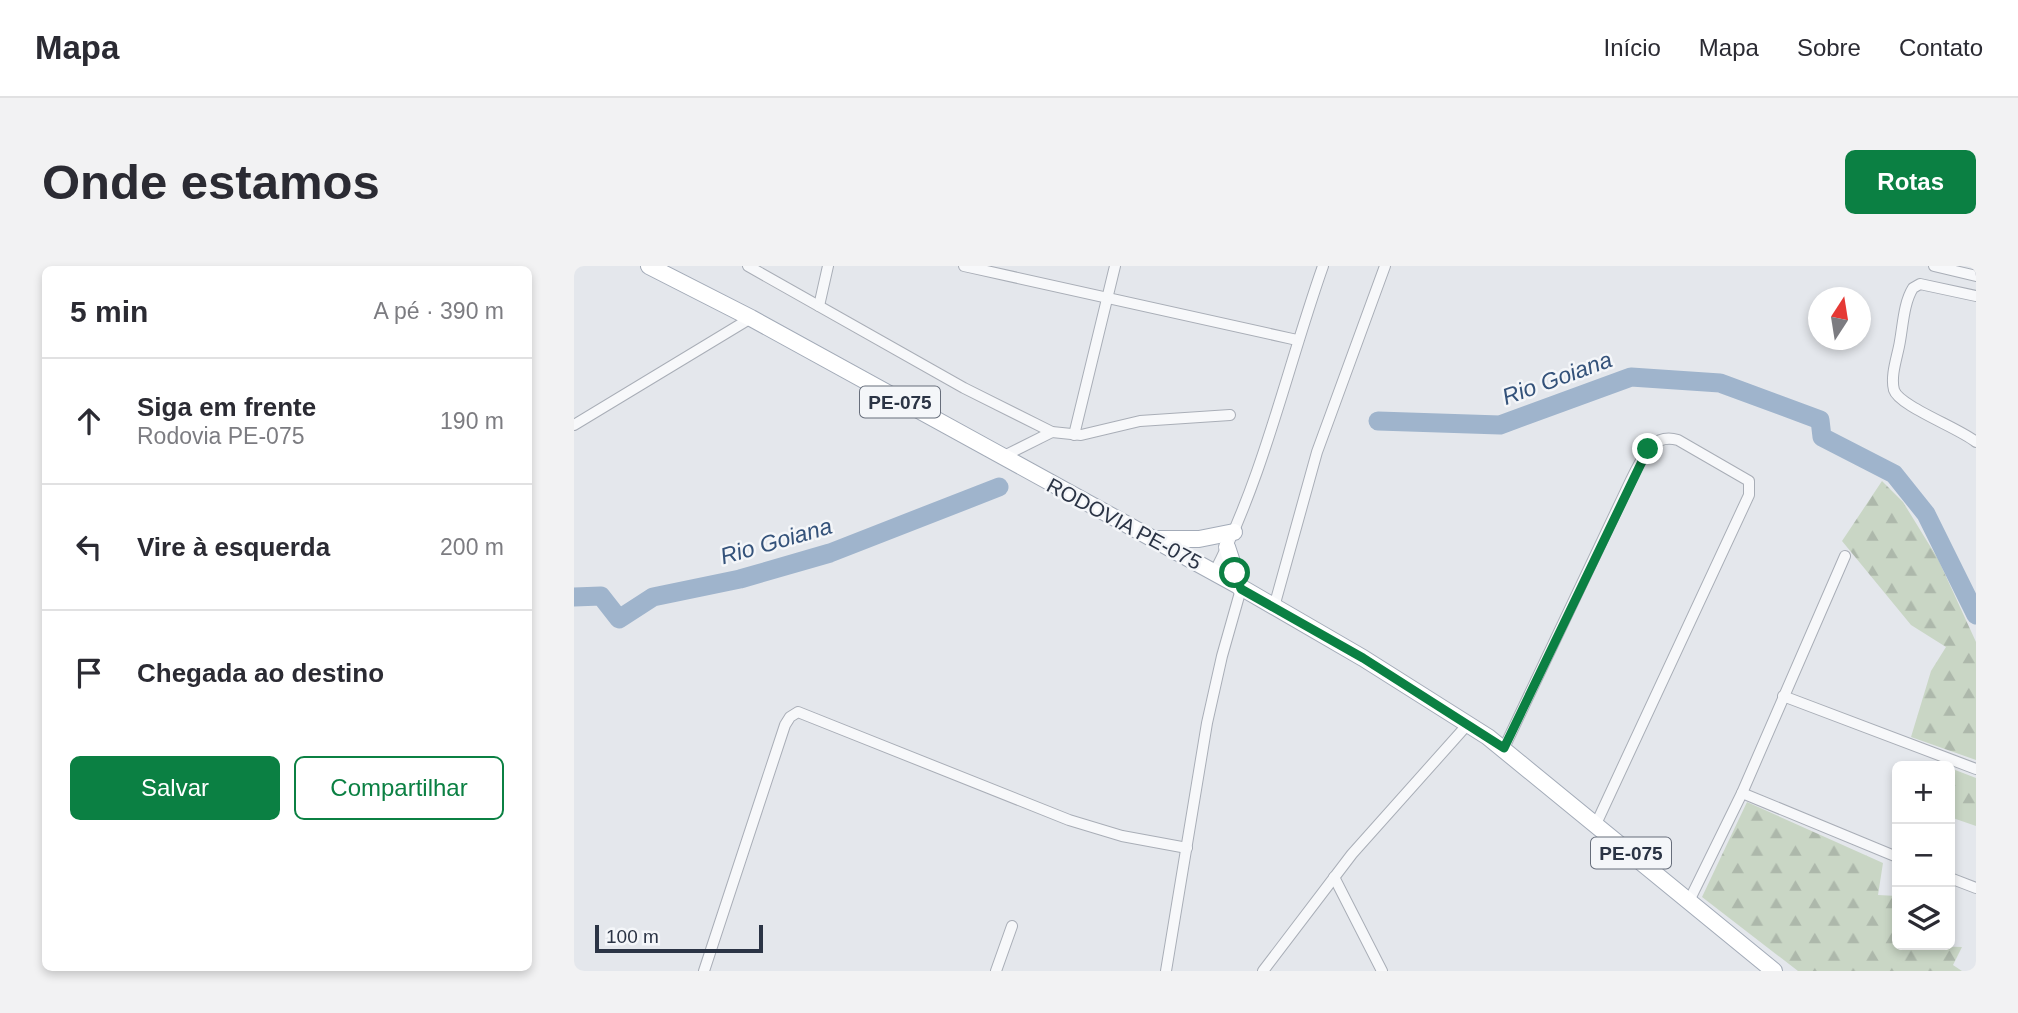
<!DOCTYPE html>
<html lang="pt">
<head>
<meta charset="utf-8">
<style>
  :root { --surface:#fff; --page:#f2f2f3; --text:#2b2b33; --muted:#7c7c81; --line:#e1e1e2; --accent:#0b8043 }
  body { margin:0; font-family:Arial,sans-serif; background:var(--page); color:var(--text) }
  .controls { position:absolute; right:21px; bottom:21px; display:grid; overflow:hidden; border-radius:10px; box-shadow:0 4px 10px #0003 }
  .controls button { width:63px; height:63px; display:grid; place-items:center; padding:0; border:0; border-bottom:2px solid var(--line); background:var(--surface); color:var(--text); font:35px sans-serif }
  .compass { position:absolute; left:1234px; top:21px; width:63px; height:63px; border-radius:50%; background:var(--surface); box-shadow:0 4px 10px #0003; rotate:12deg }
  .scale { position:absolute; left:21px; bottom:18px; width:168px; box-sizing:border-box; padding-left:7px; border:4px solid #2b3445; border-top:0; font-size:19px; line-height:24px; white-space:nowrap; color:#2b3445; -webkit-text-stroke:5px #f4f6f9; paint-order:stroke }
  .stop { position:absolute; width:21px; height:21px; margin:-16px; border:5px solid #0b8043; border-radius:50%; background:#fff }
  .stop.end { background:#0b8043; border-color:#fff; box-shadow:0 2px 7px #0008 }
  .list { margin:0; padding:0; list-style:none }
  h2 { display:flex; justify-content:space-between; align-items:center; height:91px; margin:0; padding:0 28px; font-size:30px }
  h2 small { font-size:23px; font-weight:400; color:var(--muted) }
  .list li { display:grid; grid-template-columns:46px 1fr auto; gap:21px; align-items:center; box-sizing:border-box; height:126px; padding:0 28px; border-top:2px solid var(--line) }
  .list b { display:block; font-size:26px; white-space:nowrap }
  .list p { margin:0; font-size:23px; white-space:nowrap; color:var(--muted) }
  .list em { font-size:23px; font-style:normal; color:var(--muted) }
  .actions { display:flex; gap:14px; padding:21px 28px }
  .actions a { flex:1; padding:16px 0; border:2px solid var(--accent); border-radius:10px; text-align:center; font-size:24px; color:var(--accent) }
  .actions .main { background:var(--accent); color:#fff }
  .icon { flex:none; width:38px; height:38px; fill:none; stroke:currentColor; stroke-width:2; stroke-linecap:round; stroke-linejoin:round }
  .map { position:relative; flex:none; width:1402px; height:705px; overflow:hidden; border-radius:10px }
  header { display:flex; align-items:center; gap:42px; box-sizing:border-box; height:98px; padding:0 35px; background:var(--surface); border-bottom:2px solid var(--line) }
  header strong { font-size:33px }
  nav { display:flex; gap:38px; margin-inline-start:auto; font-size:24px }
  .intro { display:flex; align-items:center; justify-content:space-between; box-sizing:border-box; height:168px; padding:0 42px }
  h1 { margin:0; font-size:49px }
  .button { padding:18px 32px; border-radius:10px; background:var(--accent); color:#fff; font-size:24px; font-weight:700 }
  main { display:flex; gap:42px; padding:0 42px }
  aside { flex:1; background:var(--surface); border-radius:10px; box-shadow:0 4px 10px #0003 }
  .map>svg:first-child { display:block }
  .forest { fill:url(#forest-firs) }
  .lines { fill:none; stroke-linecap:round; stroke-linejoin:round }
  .river { stroke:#9fb4cc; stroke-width:19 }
  .street-casing { stroke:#a9aeb7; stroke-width:12 }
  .primary-casing { stroke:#a3abb8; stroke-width:18 }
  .street { stroke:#f7f8fa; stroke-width:10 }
  .primary { stroke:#fff; stroke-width:16 }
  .route { stroke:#0b8043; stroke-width:9 }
  .labels { text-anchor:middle; stroke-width:5; stroke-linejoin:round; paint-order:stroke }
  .shield { fill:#f4f6f9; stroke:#676e7b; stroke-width:2 }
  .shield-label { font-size:19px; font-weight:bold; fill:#2b3445 }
  .street-label { font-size:21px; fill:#2b3445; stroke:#f4f6f9 }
  .water-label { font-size:23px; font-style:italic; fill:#34527a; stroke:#f4f6f9 }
</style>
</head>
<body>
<header>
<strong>Mapa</strong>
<nav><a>Início</a><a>Mapa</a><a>Sobre</a><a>Contato</a></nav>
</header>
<div class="intro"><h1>Onde estamos</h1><a class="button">Rotas</a></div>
<main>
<aside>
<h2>5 min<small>A pé · 390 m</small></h2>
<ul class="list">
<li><svg class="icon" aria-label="ahead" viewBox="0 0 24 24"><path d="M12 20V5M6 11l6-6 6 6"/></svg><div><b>Siga em frente</b><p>Rodovia PE-075</p></div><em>190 m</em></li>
<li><svg class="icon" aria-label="left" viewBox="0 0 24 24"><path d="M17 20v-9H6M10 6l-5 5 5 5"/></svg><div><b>Vire à esquerda</b></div><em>200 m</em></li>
<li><svg class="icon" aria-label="arrive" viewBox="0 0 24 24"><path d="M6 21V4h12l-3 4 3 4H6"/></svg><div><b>Chegada ao destino</b></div></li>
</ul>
<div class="actions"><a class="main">Salvar</a><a>Compartilhar</a></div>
</aside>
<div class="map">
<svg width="1402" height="705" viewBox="0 0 1402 705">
  <defs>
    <pattern id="forest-firs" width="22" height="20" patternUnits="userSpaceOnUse" patternTransform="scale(1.75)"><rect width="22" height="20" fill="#c9d6c5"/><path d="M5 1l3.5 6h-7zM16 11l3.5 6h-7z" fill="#adb8ab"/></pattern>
  </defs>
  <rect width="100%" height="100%" fill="#e4e7ec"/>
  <g class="forest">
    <path d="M1308 215 1329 236 1364 293 1402 376V494L1337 471 1357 405 1372 381 1337 359 1268 275Z"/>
    <path d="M1376 502 1402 512V560L1376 551Z"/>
    <path d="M1173 536 1309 597 1304 629 1323 630V679L1388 681 1379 699 1388 705H1224L1128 631Z"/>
  </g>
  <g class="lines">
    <g class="river">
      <path d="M804 155 926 159 1057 111 1146 117 1246 154 1248 171 1320 208 1352 248 1402 349"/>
      <path d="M0 331 27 330 45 353 79 331 166 313 256 287 425 221"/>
    </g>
    <g class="street-casing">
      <g id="street">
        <path d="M174 0 390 122 478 166 507 169 566 155 656 149"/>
        <path d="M390 0 723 74"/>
        <path d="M1360 0 1402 10"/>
        <path d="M1402 30 1346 18 1339 22C1330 36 1329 58 1326 75 1324 89 1316 109 1320 124 1325 140 1385 162 1402 176"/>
        <path d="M245 40 254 0"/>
        <path d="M0 159 177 52"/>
        <path d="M500 169 541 0"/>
        <path d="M428 191 478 166"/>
        <path d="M640 307C690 210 713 102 749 0"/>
        <path d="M700 341 743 186 811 0"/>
        <path d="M1209 430 1402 503"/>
        <path d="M930 482 1057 214C1068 193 1077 166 1104 174L1175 215V229L1022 558"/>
        <path d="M1168 527 1323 591"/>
        <path d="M760 611 808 705"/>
        <path d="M1376 612 1402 622"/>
        <path d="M1115 635 1168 527 1271 290"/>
        <path d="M130 705 211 459 216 451 224 446 495 554 548 570 613 582"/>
        <path d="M422 705 438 660"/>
        <path d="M592 705 633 457 648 390 667 323"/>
        <path d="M689 705 778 588 894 458"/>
      </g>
    </g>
    <g class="primary-casing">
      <g id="primary">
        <path d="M75 0 177 52 663 319 789 392 914 471 1200 705"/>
        <path d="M583 273H625L660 266"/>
        <path d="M653 281 667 323"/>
      </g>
    </g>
    <use href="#street" class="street"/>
    <use href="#primary" class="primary"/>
  </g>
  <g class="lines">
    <path class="route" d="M661 307 667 323 789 392 930 482 1074 183"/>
  </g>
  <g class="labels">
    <g class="shield">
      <rect x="286" y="120.5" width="80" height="31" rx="5"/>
      <rect x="1017" y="571.5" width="80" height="31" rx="5"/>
    </g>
    <g class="shield-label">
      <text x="326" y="143">PE-075</text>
      <text x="1057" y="594">PE-075</text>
    </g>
    <g class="street-label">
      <text transform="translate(550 258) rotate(28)" y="7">RODOVIA PE-075</text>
    </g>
    <g class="water-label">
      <text transform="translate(983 112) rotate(-20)" y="8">Rio Goiana</text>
      <text transform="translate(202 275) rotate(-16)" y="8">Rio Goiana</text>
    </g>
  </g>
</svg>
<div class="controls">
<button>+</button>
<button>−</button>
<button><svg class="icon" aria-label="layers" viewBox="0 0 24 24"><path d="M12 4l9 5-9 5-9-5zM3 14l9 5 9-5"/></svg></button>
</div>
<svg class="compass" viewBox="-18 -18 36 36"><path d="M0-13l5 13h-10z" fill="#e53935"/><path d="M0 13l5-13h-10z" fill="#7c7c81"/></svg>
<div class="scale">100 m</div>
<div class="stop" style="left:661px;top:307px"></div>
<div class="stop end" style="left:1074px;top:183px"></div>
</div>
</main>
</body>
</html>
